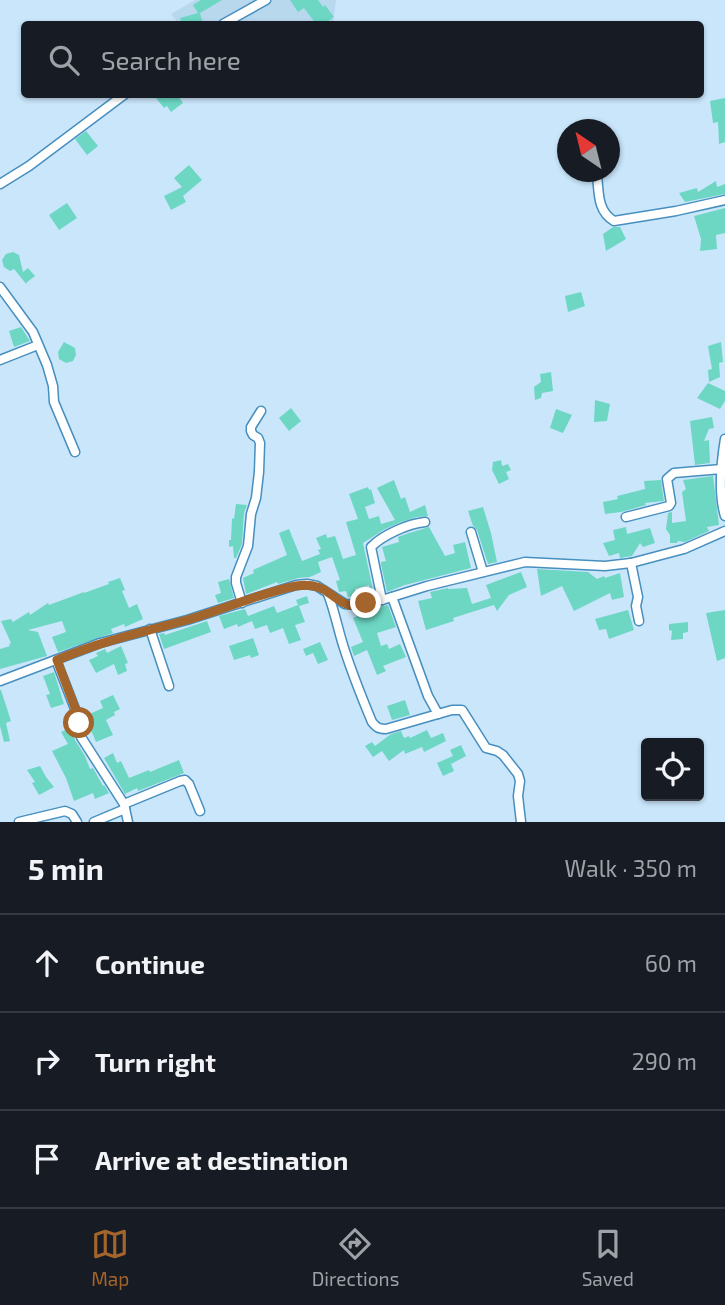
<!DOCTYPE html>
<html lang="en">
<head>
<meta charset="utf-8">
<style>
  :root { --surface:#171b24; --page:#242831; --text:#f1f3f6; --muted:#9ea1a6; --line:#363941; --accent:#a3652b }
  body { margin:0; font-family:"Exo 2",sans-serif; background:var(--page); color:var(--text) }
  .controls { position:absolute; right:21px; bottom:21px; display:grid; overflow:hidden; border-radius:7px; box-shadow:0 2px 5px #0004 }
  .controls button { width:63px; height:63px; display:grid; place-items:center; padding:0; border:0; border-bottom:2px solid var(--line); background:var(--surface); color:var(--text); font:35px sans-serif }
  .compass { position:absolute; left:557px; top:119px; width:63px; height:63px; border-radius:50%; background:var(--surface); box-shadow:0 2px 5px #0004; rotate:325deg }
  .stop { position:absolute; width:21px; height:21px; margin:-16px; border:5px solid #a3652b; border-radius:50%; background:#fff }
  .stop.end { background:#a3652b; border-color:#fff; box-shadow:0 2px 7px #0008 }
  .list { margin:0; padding:0; list-style:none }
  h2 { display:flex; justify-content:space-between; align-items:center; height:91px; margin:0; padding:0 28px; font-size:30px }
  h2 small { font-size:23px; font-weight:400; color:var(--muted) }
  .list li { display:grid; grid-template-columns:46px 1fr auto; gap:21px; align-items:center; box-sizing:border-box; height:98px; padding:0 28px; border-top:2px solid var(--line) }
  .list b { display:block; font-size:26px; white-space:nowrap }
  .list em { font-size:23px; font-style:normal; color:var(--muted) }
  .icon { flex:none; width:38px; height:38px; fill:none; stroke:currentColor; stroke-width:2; stroke-linecap:round; stroke-linejoin:round }
  .map { position:relative; flex:none; width:725px; height:822px; overflow:hidden }
  .search { position:absolute; background:var(--surface); box-shadow:0 2px 5px #0004; left:21px; right:21px; top:21px; height:77px; display:flex; align-items:center; gap:18px; box-sizing:border-box; padding:0 24px; border-radius:7px; color:var(--muted); font-size:26px }
  .sheet { height:385px; background:var(--surface) }
  nav { display:flex; justify-content:space-around; align-items:center; box-sizing:border-box; height:98px; border-top:2px solid var(--line); background:var(--surface); font-size:19px; color:var(--muted) }
  nav a { display:grid; justify-items:center; gap:4px }
  nav .on { color:var(--accent) }
  .map>svg:first-child { display:block }
  .built { fill:#b8d8ee }
  .building { fill:#6dd7c4 }
  .lines { fill:none; stroke-linecap:round; stroke-linejoin:round }
  .street-casing { stroke:#468fbf; stroke-width:11 }
  .street { stroke:#fff; stroke-width:8 }
  .route { stroke:#a3652b; stroke-width:9 }
</style>
</head>
<body>
<div class="map">
<svg width="725" height="822" viewBox="0 0 725 822">
  <rect width="100%" height="100%" fill="#cae6fb"/>
  <g class="built">
    <path d="M195 0H260L222 24H179L171 14Z"/>
    <path d="M271 0H336L333 24H234V23Z"/>
  </g>
  <g class="building">
    <path d="M201 0H222L200 13 203 24H182L180 18 198 13 193 5Z"/>
    <path d="M290 0H318L323 7 325 5 334 17 324 24H316L304 8 298 12Z"/>
    <path d="M160 94H177L183 103 171 112 167 106 164 108 156 98Z"/>
    <path d="M725 98V142L719 144 718 122 713 123 710 101Z"/>
    <path d="M86 131 98 146 87 155 75 139Z"/>
    <path d="M189 165 202 180 183 196 186 202 171 210 164 196 182 187 174 178Z"/>
    <path d="M716 181 717 187 725 184V194L685 202 679 193 697 188 698 192Z"/>
    <path d="M67 203 77 218 59 230 49 215Z"/>
    <path d="M725 208V233L716 235 717 249 700 251 701 239 694 216Z"/>
    <path d="M613 227H620L626 239 606 251 603 234Z"/>
    <path d="M13 252 19 255 23 272 28 268 35 276 26 283 27 285 14 269 10 271 4 267 2 260 6 254Z"/>
    <path d="M581 292 585 306 568 312 565 296Z"/>
    <path d="M21 327 30 341 14 347 9 331Z"/>
    <path d="M64 342 75 348 76 355 73 361 66 363 59 359 58 352Z"/>
    <path d="M721 342 723 362 719 363 720 377 709 382 708 370 712 369 708 346Z"/>
    <path d="M551 372 553 391 542 393 541 398 535 400 534 387 541 382 540 374Z"/>
    <path d="M708 383 725 391V401L720 409 697 398Z"/>
    <path d="M595 400 610 404 607 421 594 422Z"/>
    <path d="M291 408 301 421 289 431 279 418Z"/>
    <path d="M556 409 572 415 563 433 550 428Z"/>
    <path d="M712 417 714 428 709 429 704 441 709 440 710 463 695 465 690 421Z"/>
    <path d="M501 460 502 466 508 464 511 470 506 472 509 479 499 484 492 470 493 462Z"/>
    <path d="M713 476 719 525 707 527 709 531 685 542 678 541 677 543H670V535L666 529 668 513 672 512V523L686 521 682 492 686 489 683 480Z"/>
    <path d="M394 480 401 499 405 497 410 512 425 505 428 516 417 517 401 522 385 529 363 543 373 590 370 591 369 585 355 589 356 595 348 597 346 591 339 592 336 581 340 580 332 557 318 562 321 572 310 577 298 578 278 584 277 582 246 594 243 578 254 573 253 570 287 555 279 533 289 529 302 561 320 554 318 550 321 549 316 538 326 534 327 538 335 536 343 559 356 555 346 522 358 519 349 494 368 487 369 490 371 489 375 503 365 507 369 519 379 516 381 524 395 520 377 488Z"/>
    <path d="M661 480 664 501 645 503 646 505 621 512 605 514 603 502 618 499 617 496 645 489 644 481Z"/>
    <path d="M236 504 247 505 244 513 242 544 236 558H234L233 546 229 547V540H231L232 518 234 519Z"/>
    <path d="M483 507 491 533 497 562 488 564 477 530 473 526 468 511Z"/>
    <path d="M429 527 445 556 455 553 453 545 465 542 471 568 405 585 387 592 381 564V562L386 561 382 547 399 542 398 537 406 534Z"/>
    <path d="M626 527 627 534 650 528 655 543 643 547 640 543 632 556 620 558 619 553 609 556 603 543 615 540 613 530Z"/>
    <path d="M537 569 588 572 597 579 604 576 605 578 620 573 624 597 612 600 610 593 574 611 562 586 541 596Z"/>
    <path d="M521 572 527 587 509 595 497 611 494 605 453 618 454 621 426 630 418 601 432 598 430 592 448 588V589L467 588 472 604 491 598 486 585Z"/>
    <path d="M120 578 125 590 122 591 129 608 137 604 143 619 125 627 124 624 111 629 113 633 58 652 52 637 66 632 62 621 28 630 38 632 47 656 0 669V649L10 646 9 644 11 643 1 621 11 619 13 622 29 612 30 615 48 603 49 605 84 592V593L109 584 108 582Z"/>
    <path d="M229 579 234 598 218 603 215 595 221 593 218 582Z"/>
    <path d="M307 596 309 603 299 606 305 622 295 625 301 640 289 644 283 628 270 633 267 625 255 629 252 621 238 627 237 624 224 629 219 616 245 609 248 616 274 606 277 613 298 605 296 600Z"/>
    <path d="M388 605 396 627 377 633 381 646 387 644 389 649 400 644 406 657 383 666 386 671 377 675 367 650 354 656 351 647 363 642 353 618 369 611V609Z"/>
    <path d="M628 610 634 630 609 639 606 629 599 630 595 619Z"/>
    <path d="M725 610V658L717 661 706 613Z"/>
    <path d="M207 621 211 632 164 649 159 634 164 633 165 635Z"/>
    <path d="M688 622V632L683 633V639L671 640 672 631 669 630V624Z"/>
    <path d="M253 638 259 655 251 658 250 655 234 660 229 646Z"/>
    <path d="M320 642 328 660 318 664 313 653 306 656 303 649Z"/>
    <path d="M121 646 128 663 125 664 127 671 118 675 114 664 96 673 89 660 98 656 96 653 105 649 107 653Z"/>
    <path d="M54 672 64 704 51 708 46 695 50 694 43 676Z"/>
    <path d="M0 690H1L11 721 6 723 10 741 4 742 0 726Z"/>
    <path d="M113 695 120 709 114 712 115 715 106 720 113 735 96 742 85 716 103 708 100 701Z"/>
    <path d="M405 700 410 715 392 720 387 706Z"/>
    <path d="M71 727 75 740 85 756 90 769 93 768 103 786 104 785 109 793 95 799 93 793 74 801 66 778 52 751 68 744 61 732Z"/>
    <path d="M427 730 431 738 443 733 446 741 424 752 422 747 405 754 404 750 389 761 382 751 373 757 365 746 372 742 375 746 391 734 401 731 404 738 409 736 410 738Z"/>
    <path d="M461 745 466 756 451 764 454 771 443 776 437 763 453 756 450 750Z"/>
    <path d="M113 753 117 763 121 761 129 778 149 770 150 772 179 760 184 773 138 791 137 788 125 794 104 758Z"/>
    <path d="M40 766 46 777 54 787 39 795 32 783 35 782 27 770Z"/>
  </g>
  <g class="lines">
    <g class="street-casing">
      <g id="street">
        <path d="M223 24 266 0"/>
        <path d="M597 175C599 192 597 211 614 221L676 211 725 200"/>
        <path d="M0 184 29 166 125 94"/>
        <path d="M0 287 33 332 47 365 53 386 54 402 75 452"/>
        <path d="M0 360 38 345"/>
        <path d="M725 439C721 463 718 493 725 516"/>
        <path d="M626 517 669 506 671 503 667 479 674 473 722 469"/>
        <path d="M471 532 483 572"/>
        <path d="M631 563 638 597 636 606 639 621"/>
        <path d="M328 594C335 612 338 630 344 648 352 673 362 698 372 722 377 728 379 729 386 729L438 714"/>
        <path d="M392 597 428 696 438 714 452 710H462L486 748 497 751 503 755 518 774 520 781 518 796 521 822"/>
        <path d="M382 600 371 547C383 535 407 524 425 522"/>
        <path d="M242 603 236 583V577L248 546 251 514 256 498 259 472 260 443 258 438 253 435 251 431V427L261 411"/>
        <path d="M150 629 169 686"/>
        <path d="M56 660 77 714 81 737 124 804 128 822"/>
        <path d="M0 681 100 643 187 620 296 585 307 584 317 586 345 604 356 605 382 600 427 586 525 562 605 566 631 563 684 549 725 531"/>
        <path d="M124 804 180 781 185 780 189 784 200 811"/>
        <path d="M19 822 65 811 72 814 77 822"/>
        <path d="M94 822 125 809"/>
      </g>
    </g>
    <use href="#street" class="street"/>
  </g>
  <g class="lines">
    <path class="route" d="M79 723 77 713 57 660C99 642 142 632 187 620 223 610 259 593 296 586 308 584 319 585 329 593 335 597 341 603 349 605 355 606 361 604 366 603"/>
  </g>
</svg>
<div class="controls">
<button><svg class="icon" aria-label="locate" viewBox="0 0 24 24"><circle cx="12" cy="12" r="6"/><path d="M12 2v4M12 18v4M2 12h4M18 12h4"/></svg></button>
</div>
<svg class="compass" viewBox="-18 -18 36 36"><path d="M0-13l5 13h-10z" fill="#e53935"/><path d="M0 13l5-13h-10z" fill="#9ea1a6"/></svg>
<div class="stop" style="left:79px;top:723px"></div>
<div class="stop end" style="left:366px;top:603px"></div>
<div class="search"><svg class="icon" aria-label="search" viewBox="0 0 24 24"><circle cx="10" cy="10" r="6"/><path d="M15 15l6 6"/></svg>Search here</div>
</div>
<section class="sheet">
<h2>5 min<small>Walk · 350 m</small></h2>
<ul class="list">
<li><svg class="icon" aria-label="ahead" viewBox="0 0 24 24"><path d="M12 20V5M6 11l6-6 6 6"/></svg><div><b>Continue</b></div><em>60 m</em></li>
<li><svg class="icon" aria-label="right" viewBox="0 0 24 24"><path d="M7 20v-9h11M14 6l5 5-5 5"/></svg><div><b>Turn right</b></div><em>290 m</em></li>
<li><svg class="icon" aria-label="arrive" viewBox="0 0 24 24"><path d="M6 21V4h12l-3 4 3 4H6"/></svg><div><b>Arrive at destination</b></div></li>
</ul>
</section>
<nav>
<a class="on"><svg class="icon" aria-label="map" viewBox="0 0 24 24"><path d="M3 6l6-2 6 2 6-2v14l-6 2-6-2-6 2zM9 4v14M15 6v14"/></svg>Map</a>
<a><svg class="icon" aria-label="directions" viewBox="0 0 24 24"><path d="M12 3l9 9-9 9-9-9zM9 14v-3h6M13 9l2 2-2 2"/></svg>Directions</a>
<a><svg class="icon" aria-label="saved" viewBox="0 0 24 24"><path d="M7 4h10v16l-5-4-5 4z"/></svg>Saved</a>
</nav>
</body>
</html>
